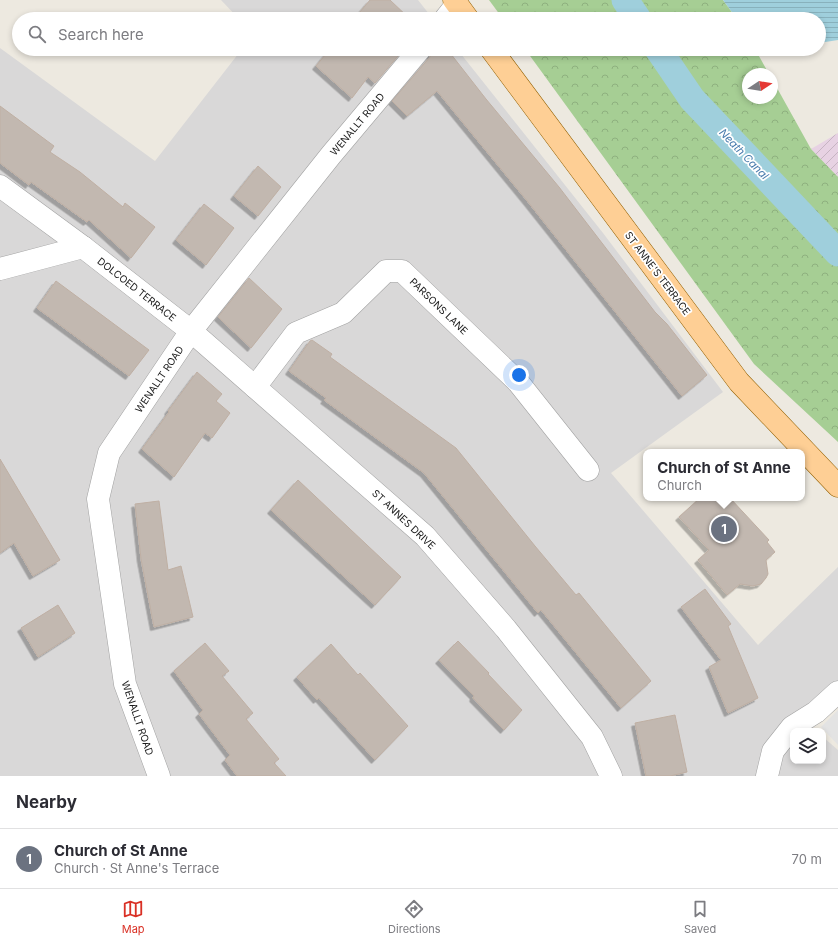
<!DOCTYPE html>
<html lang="en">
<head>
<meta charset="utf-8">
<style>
  :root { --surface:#fff; --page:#f7f7f7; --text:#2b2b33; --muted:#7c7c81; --line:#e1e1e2; --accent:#d93025 }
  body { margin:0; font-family:Inter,sans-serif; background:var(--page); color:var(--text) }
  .controls { position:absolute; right:12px; bottom:12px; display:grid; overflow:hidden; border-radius:8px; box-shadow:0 2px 6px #0003 }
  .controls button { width:36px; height:36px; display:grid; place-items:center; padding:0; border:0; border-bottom:1px solid var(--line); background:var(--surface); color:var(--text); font:20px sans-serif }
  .compass { position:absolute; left:742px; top:68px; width:36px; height:36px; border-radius:50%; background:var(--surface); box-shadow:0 2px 6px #0003; rotate:78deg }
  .you { position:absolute; left:519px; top:375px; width:14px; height:14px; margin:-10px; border:3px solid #fff; border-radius:50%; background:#1a73e8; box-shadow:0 0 0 6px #1a73e833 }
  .badge { display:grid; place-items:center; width:26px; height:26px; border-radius:50%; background:var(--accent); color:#fff; font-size:13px; font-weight:700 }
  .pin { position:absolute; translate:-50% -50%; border:2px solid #fff; box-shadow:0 1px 4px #0006 }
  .popup { position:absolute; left:643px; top:449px; width:162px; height:52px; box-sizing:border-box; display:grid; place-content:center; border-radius:8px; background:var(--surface); filter:drop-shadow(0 1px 3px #0005); font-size:13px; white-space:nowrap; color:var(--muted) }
  .popup b { font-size:15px; color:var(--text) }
  .popup::after { content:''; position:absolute; left:50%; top:100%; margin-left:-8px; border:8px solid transparent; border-top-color:var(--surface) }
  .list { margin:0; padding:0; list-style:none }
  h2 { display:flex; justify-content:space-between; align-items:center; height:52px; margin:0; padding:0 16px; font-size:17px }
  h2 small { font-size:13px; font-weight:400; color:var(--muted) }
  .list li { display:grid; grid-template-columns:26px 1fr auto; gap:12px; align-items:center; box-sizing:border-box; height:60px; padding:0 16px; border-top:1px solid var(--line) }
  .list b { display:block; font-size:15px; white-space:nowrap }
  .list p { margin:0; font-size:13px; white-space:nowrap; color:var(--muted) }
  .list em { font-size:13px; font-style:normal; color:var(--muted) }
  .icon { flex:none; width:22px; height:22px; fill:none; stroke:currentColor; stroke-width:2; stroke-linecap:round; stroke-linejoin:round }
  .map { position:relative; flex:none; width:838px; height:776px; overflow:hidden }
  .search { position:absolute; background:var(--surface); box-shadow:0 2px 6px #0003; left:12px; right:12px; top:12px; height:44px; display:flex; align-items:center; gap:10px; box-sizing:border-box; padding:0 14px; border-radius:22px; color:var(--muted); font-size:15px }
  .sheet { height:112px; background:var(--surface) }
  nav { display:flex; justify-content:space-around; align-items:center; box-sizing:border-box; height:56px; border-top:1px solid var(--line); background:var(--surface); font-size:11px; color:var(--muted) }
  nav a { display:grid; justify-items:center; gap:2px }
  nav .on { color:var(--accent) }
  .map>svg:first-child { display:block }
  .residential { fill:#d9d8d8 }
  .industrial { fill:url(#industrial-furrows) }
  .forest { fill:url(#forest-crowns) }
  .parking { fill:#e3e3e3 }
  .water { fill:url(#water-rules) }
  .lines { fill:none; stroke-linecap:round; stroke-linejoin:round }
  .canal { stroke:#9fcfdc; stroke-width:27 }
  .building { fill:#c2b8b0; stroke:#bfafa3; filter:url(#shadow) }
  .minor-casing { stroke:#a2a2a2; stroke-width:23 }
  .major-casing { stroke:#936000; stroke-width:23 }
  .minor { stroke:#fff; stroke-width:22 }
  .major { stroke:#fecf95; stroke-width:22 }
  .labels { text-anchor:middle; stroke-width:3.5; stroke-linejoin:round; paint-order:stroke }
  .street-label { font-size:10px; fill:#1b1b1b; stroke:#fff }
  .water-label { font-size:11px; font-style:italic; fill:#477aac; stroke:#fff }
</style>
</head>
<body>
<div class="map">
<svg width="838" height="776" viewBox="0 0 838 776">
  <defs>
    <pattern id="industrial-furrows" width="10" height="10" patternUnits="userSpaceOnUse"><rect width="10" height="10" fill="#e7d2e3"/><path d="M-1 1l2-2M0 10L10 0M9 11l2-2" fill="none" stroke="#c6b4c2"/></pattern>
    <pattern id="forest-crowns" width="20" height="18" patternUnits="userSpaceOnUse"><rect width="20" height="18" fill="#a6ce94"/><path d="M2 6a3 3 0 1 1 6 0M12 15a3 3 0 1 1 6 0" fill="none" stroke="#8eb07f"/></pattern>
    <pattern id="water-rules" width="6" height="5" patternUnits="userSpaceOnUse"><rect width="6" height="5" fill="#9fcfdc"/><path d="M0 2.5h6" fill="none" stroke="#88b1bc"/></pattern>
    <filter id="shadow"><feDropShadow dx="-3.5" dy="3.5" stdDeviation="0" flood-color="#0004"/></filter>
  </defs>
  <rect width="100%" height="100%" fill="#ede9e0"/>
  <g class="residential">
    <path d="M221 0H418L433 19H239Z"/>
    <path d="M0 48 155 161 242 49H457L603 233 723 392 611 473 758 645 838 567V684L803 713 816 731H793V761H823V737L838 750V776H0Z"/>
  </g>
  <path class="industrial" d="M838 133V177L811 149Z"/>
  <g class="forest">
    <path d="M489 0H723L737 19H503Z"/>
    <path d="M525 49H755L769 74H748V98H772V79L811 149 838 177V442L754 364Z"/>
  </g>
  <path class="parking" d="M838 710V745L821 727Z"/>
  <path class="water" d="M723 0H838V40L819 43V19H737Z"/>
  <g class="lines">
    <g class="canal">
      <path d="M625 0 638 19"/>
      <path d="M658 49 692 99 838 253"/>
    </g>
  </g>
  <g class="building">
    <path d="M370 0H390L410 19H354Z"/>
    <path d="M330 49H404L375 83 368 77 352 98 316 66Z"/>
    <path d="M432 49H447L486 99 559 187 655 312 667 324 707 375 682 396 528 202 437 91 407 116 392 101 430 57Z"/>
    <path d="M0 106 54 146 50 152 80 172 123 207 125 203 155 227 131 258 89 220 87 222 31 182 29 185 0 163Z"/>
    <path d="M258 166 281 187 258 216 234 196Z"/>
    <path d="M204 204 234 228 206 265 176 240Z"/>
    <path d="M249 278 282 309 251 348 218 317Z"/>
    <path d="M56 281 149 350 129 376 37 308Z"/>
    <path d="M312 340 332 354 330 357 456 448 535 546 576 595 579 593 651 681 621 708 541 610 538 613 424 473 324 400 326 398 289 371 310 341Z"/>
    <path d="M197 372 222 394 216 401 230 413 212 438 205 433 174 477 142 449 169 412 168 411Z"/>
    <path d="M0 459 60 560 33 576 14 543 0 553Z"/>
    <path d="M298 480 401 577 375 605 271 510Z"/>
    <path d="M700 498H730L769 540 767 542 775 552 766 560 768 574 766 578 761 584 753 586 740 584 727 595 698 560 709 550 679 517Z"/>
    <path d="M159 501 168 570 181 566 193 617 154 627 141 559 135 504Z"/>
    <path d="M705 589 731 624 728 626 758 698 728 713 709 667 721 660 681 607Z"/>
    <path d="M58 605 75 633 38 657 21 628Z"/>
    <path d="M458 641 489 673 488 674 522 710 504 730 473 698 474 696 439 660Z"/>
    <path d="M205 643 229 671 222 676 253 713 246 719 279 759 274 763 286 776H237L225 760 230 755 199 714 203 710 174 671Z"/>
    <path d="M331 644 358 675 360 673 408 726 375 760 319 698 317 700 297 677Z"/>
    <path d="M675 715 687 772 670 776H646L635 723Z"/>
  </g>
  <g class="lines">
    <g class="minor-casing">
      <g id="minor">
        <path d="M445 19 457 4"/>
        <path d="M0 186 83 247 191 331 425 536 506 629 592 737 611 776"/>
        <path d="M0 269 83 247"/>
        <path d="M255 387 296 333 343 313 386 271H402L518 382 588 470"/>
        <path d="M159 776 125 684 98 499 109 453 191 331 331 155 420 49"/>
        <path d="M767 776 773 751 792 727 816 712 838 692"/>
      </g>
    </g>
    <g class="major-casing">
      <g id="major">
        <path d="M454 0 468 19"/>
        <path d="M491 49 739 382 838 486"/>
      </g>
    </g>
    <use href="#minor" class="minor"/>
    <use href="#major" class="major"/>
  </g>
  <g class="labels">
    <g class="street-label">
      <text transform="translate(357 124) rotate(-50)" y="4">WENALLT ROAD</text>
      <text transform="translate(658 273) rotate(53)" y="4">ST ANNE'S TERRACE</text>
      <text transform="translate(137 289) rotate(38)" y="4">DOLCOED TERRACE</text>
      <text transform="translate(439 306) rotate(44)" y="4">PARSONS LANE</text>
      <text transform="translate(159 379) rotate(-56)" y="4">WENALLT ROAD</text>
      <text transform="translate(404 519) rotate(43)" y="4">ST ANNES DRIVE</text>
      <text transform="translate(138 718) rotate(71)" y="4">WENALLT ROAD</text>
    </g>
    <g class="water-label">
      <text transform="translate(744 154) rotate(46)" y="4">Neath Canal</text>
    </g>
  </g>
</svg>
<div class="controls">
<button><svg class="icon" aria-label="layers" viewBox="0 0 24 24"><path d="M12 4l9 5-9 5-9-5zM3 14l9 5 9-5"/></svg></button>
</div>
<svg class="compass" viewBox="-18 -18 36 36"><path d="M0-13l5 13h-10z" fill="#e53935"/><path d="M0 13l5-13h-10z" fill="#7c7c81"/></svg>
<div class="you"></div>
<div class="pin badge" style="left:724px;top:529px;background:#6b7280">1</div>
<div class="popup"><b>Church of St Anne</b>Church</div>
<div class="search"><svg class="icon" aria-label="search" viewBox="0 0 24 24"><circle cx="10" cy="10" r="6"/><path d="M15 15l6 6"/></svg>Search here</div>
</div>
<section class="sheet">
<h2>Nearby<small></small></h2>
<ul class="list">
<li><span class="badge" style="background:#6b7280">1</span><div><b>Church of St Anne</b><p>Church · St Anne's Terrace</p></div><em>70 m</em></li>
</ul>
</section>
<nav>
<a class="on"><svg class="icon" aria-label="map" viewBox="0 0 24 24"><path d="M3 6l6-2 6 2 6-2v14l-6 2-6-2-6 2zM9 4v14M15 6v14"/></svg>Map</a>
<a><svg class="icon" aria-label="directions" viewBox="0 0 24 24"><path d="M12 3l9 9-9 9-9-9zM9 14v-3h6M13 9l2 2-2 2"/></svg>Directions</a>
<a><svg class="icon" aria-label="saved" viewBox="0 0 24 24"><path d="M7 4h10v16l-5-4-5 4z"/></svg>Saved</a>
</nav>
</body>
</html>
